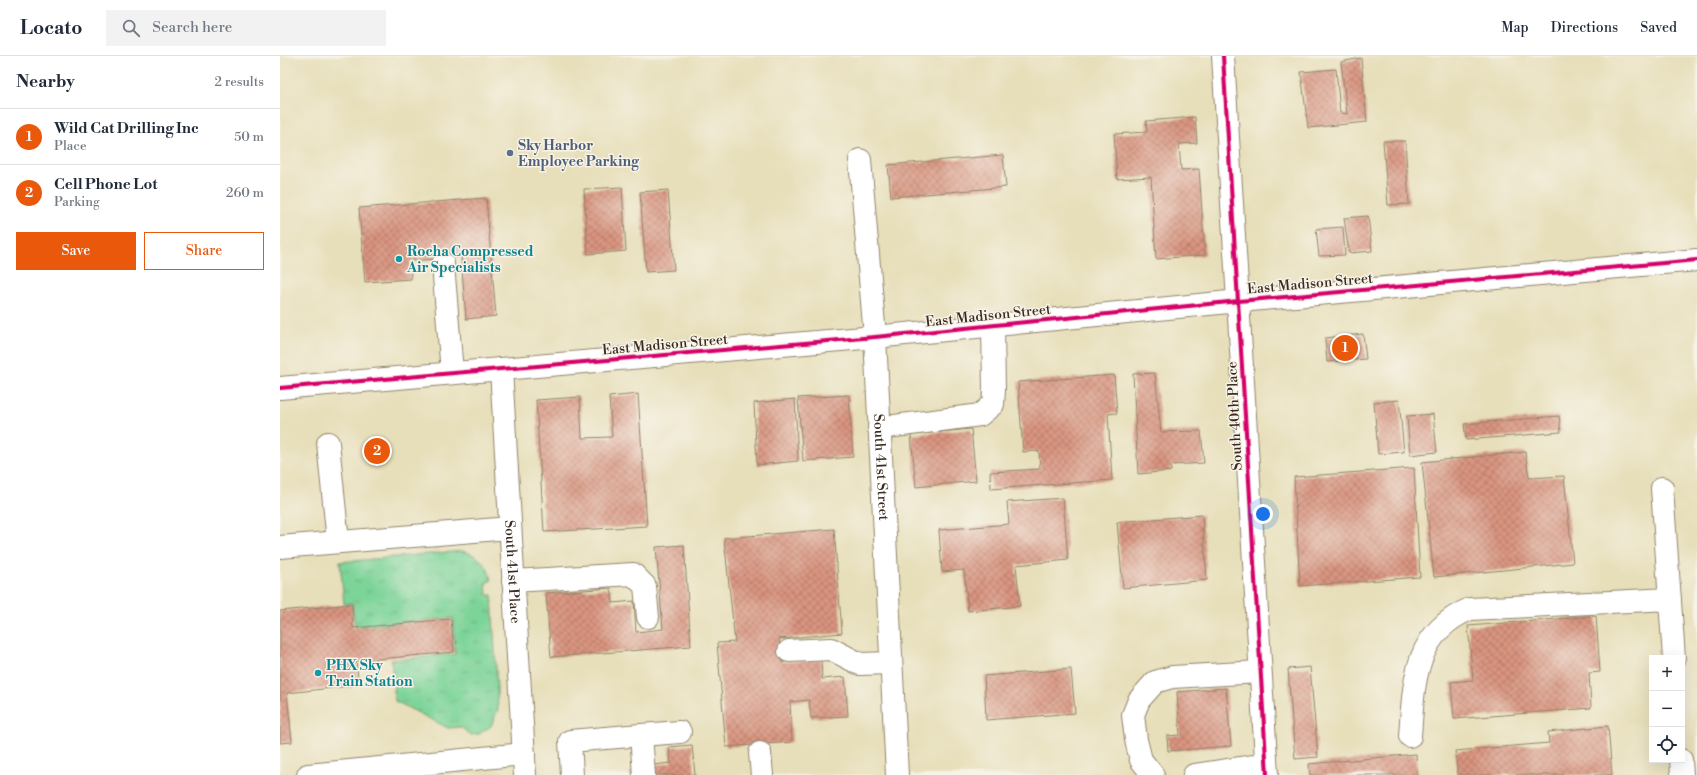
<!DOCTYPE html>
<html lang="en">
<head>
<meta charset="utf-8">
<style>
  :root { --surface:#fff; --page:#f2f2f3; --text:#1f2937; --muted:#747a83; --line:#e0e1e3; --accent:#ea580c }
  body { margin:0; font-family:"Libre Bodoni",serif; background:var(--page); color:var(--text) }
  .controls { position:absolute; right:12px; bottom:12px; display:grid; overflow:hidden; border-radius:0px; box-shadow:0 4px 16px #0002 }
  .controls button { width:36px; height:36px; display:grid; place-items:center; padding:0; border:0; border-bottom:1px solid var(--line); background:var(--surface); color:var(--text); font:20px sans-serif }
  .you { position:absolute; left:983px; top:458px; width:14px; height:14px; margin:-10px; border:3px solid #fff; border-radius:50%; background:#1a73e8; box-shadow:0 0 0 6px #1a73e833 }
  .badge { display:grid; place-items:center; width:26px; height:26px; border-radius:50%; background:var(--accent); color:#fff; font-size:13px; font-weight:700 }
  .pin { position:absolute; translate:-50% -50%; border:2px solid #fff; box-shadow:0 1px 4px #0006 }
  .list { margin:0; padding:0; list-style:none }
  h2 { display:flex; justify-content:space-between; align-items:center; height:52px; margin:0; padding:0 16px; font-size:17px }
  h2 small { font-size:13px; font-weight:400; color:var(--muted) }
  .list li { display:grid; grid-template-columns:26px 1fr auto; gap:12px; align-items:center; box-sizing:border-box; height:56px; padding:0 16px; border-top:1px solid var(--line) }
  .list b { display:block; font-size:15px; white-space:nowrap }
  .list p { margin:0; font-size:13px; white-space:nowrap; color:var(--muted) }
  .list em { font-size:13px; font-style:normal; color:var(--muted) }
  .actions { display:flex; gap:8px; padding:12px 16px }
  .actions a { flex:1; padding:9px 0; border:1px solid var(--accent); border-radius:0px; text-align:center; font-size:14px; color:var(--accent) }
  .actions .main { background:var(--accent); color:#fff }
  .icon { flex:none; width:22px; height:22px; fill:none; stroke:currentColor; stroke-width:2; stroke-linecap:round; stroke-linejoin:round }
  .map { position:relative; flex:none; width:1417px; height:719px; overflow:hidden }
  header { display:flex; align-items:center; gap:24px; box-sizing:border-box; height:56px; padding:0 20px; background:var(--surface); border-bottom:1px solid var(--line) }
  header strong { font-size:19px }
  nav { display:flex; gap:22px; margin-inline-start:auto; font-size:14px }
  .search { width:280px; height:36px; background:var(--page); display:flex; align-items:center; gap:10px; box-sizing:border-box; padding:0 14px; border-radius:0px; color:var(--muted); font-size:15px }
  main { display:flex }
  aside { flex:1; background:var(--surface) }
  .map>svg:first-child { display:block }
  .grass { fill:url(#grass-tufts); stroke:#5c7f5c }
  .building { fill:url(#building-cross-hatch) }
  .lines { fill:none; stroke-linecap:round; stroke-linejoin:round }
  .minor-casing { stroke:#91846c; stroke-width:24 }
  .minor { stroke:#fff; stroke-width:22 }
  .cycleway-casing { stroke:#f7f3e8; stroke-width:6 }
  .cycleway { stroke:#d6006c; stroke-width:4 }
  .service-dot { fill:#5c6f8a; stroke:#f7f3e8; stroke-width:1.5 }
  .culture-dot { fill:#0f9aa8; stroke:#f7f3e8; stroke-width:1.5 }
  .labels { text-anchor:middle; stroke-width:3; stroke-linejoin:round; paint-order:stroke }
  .service-label { font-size:14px; font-weight:bold; fill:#4e5e75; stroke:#f7f3e8; text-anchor:start }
  .culture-label { font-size:14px; font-weight:bold; fill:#0d838f; stroke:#f7f3e8; text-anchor:start }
  .street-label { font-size:14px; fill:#3b2a1e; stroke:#f7f3e8 }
</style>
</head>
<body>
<header>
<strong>Locato</strong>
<div class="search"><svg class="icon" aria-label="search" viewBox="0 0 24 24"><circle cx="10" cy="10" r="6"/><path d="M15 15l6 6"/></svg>Search here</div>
<nav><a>Map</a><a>Directions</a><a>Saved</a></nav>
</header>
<main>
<aside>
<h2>Nearby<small>2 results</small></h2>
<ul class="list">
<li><span class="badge">1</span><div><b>Wild Cat Drilling Inc</b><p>Place</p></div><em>50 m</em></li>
<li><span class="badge">2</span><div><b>Cell Phone Lot</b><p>Parking</p></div><em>260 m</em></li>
</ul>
<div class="actions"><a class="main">Save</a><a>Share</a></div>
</aside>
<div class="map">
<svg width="1417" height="719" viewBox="0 0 1417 719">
  <defs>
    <pattern id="grass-tufts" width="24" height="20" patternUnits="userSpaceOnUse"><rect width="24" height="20" fill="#7dd499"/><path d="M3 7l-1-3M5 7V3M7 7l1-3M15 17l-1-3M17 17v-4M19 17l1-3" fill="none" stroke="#6db683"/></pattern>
    <pattern id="building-cross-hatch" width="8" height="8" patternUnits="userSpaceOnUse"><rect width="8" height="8" fill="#d99480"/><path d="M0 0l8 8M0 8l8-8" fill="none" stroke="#b17968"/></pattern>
  </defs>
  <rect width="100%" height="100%" fill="#f7f3e8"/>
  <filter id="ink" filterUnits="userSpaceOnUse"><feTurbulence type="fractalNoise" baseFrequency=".025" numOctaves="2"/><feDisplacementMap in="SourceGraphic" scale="8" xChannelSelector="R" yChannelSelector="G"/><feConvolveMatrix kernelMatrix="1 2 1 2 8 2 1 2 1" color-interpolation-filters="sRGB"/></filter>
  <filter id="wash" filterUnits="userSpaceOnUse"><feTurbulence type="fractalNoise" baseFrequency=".012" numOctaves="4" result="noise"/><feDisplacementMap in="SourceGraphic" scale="16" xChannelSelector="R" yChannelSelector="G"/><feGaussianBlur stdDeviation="0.9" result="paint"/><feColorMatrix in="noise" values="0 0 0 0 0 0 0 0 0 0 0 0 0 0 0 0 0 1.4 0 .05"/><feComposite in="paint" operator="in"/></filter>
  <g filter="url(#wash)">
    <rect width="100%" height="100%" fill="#e7dfba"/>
    <path class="grass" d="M182 495C198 498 209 509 211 525L206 526 207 539H212L218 653 211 670 199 678 190 679 181 671 168 672 115 645 111 604 175 598 173 562 75 571 72 547 64 548 60 506Z"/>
    <g id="blocks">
      <g class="building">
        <path d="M1081 2 1087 66 1028 72 1021 16 1056 13 1060 57 1067 58 1061 6Z"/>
        <path d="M915 61 917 87 899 88 901 114 919 113 925 199 876 203 871 121 837 123 834 78 867 76 866 65Z"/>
        <path d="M1103 85H1125L1129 148 1108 149Z"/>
        <path d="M723 99 726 131 611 141 608 109Z"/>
        <path d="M342 131 346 195 308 198 304 133Z"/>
        <path d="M388 134 394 214 366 216 360 136Z"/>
        <path d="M206 142 216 260 186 263 181 201 130 205 131 223 85 226 79 152Z"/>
        <path d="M1088 160 1092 195 1069 197 1064 162Z"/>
        <path d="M1063 171 1065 199 1039 200 1036 173Z"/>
        <path d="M1083 278 1086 303 1047 306 1045 282Z"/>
        <path d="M875 317 881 376 921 375 924 407 891 409V415L858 418 853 318Z"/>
        <path d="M834 319 837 357 828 358 832 424 711 433 710 416 760 413 759 395 743 396 738 326Z"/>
        <path d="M358 338 367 470 264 476 256 344 300 341 302 382 332 381 329 341Z"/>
        <path d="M569 339 573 401 523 405 518 342Z"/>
        <path d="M515 343 518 405 477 409 474 347Z"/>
        <path d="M1119 344 1124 396 1098 398 1094 346Z"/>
        <path d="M1153 358 1157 396 1130 399 1127 360Z"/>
        <path d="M1279 360 1281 376 1186 384 1184 368Z"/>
        <path d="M691 373 696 425 636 431 631 379Z"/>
        <path d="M1245 396 1249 422 1284 420 1293 507 1154 521 1142 406Z"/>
        <path d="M1134 412 1140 521 1020 530 1014 421Z"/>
        <path d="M783 442 788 504 736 509 740 550 688 555 684 514 662 516 659 474 729 468 727 446Z"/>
        <path d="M922 459 927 524 843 532 837 466Z"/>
        <path d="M554 473 562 577 499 583 502 606 541 604 542 623 565 621 568 660 531 662 529 644 510 646 512 686 446 691 437 587 455 586 444 482Z"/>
        <path d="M404 489 411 590 271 601 266 537 331 532 333 547 354 545 356 576 383 573 376 491Z"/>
        <path d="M72 548 73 572 171 563 174 596 76 605 79 629 7 637 12 686 0 687V555Z"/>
        <path d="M1316 560 1320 616 1309 617 1311 652 1174 663 1171 626 1193 624 1188 570Z"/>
        <path d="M1030 611 1038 701 1015 703 1008 613Z"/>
        <path d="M791 613 795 657 706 664 704 620Z"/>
        <path d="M946 632 951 690 888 695 887 680 900 679 897 636Z"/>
        <path d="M1328 670 1332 719H1178L1175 695 1269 687 1268 676Z"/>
        <path d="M412 689 415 719H374L373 709 391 707 389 691Z"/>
        <path d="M1136 698 1137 719H1030L1029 708Z"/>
      </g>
    </g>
  </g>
  <g filter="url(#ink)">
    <use href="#blocks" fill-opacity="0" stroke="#91846c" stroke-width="1"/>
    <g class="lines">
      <g class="minor-casing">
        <g id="minor">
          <path d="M943 0 987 719"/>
          <path id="s1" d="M580 104 595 281 617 719"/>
          <path d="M163 208 172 317"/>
          <path id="s2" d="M221 313 245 719"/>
          <path d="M0 332 595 281 959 245 1417 204"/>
          <path d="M599 372 700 359 713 348 714 335 713 269"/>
          <path d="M48 387 58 486"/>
          <path d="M1382 432 1394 602"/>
          <path d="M0 491 230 472"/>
          <path d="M233 525 353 518 365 530 368 561"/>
          <path d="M509 595 551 593 580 608 611 607"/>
          <path d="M361 679 400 676"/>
          <path d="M1130 680C1134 628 1133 577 1190 553L1390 543"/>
          <path d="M480 697 482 719"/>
          <path d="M1401 704 1402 719"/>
          <path d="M28 719 244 698"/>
          <path d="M292 719 290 685 361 679 364 719"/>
          <path d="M873 719 861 704 856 684 853 659 859 644 875 626 892 621 980 616"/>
          <path d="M914 719 986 708"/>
        </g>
      </g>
      <use href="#minor" class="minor"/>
      <g class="cycleway-casing">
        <g id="cycleway">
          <path d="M943 0 987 719"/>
          <path d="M0 332 595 281 959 245 1417 204"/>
        </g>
      </g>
      <use href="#cycleway" class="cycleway"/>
    </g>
  </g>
  <circle class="service-dot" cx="230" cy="97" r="4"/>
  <g class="culture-dot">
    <circle cx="119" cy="203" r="4"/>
    <circle cx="38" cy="617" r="4"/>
  </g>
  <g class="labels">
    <g class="service-label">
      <text x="238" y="94">Sky Harbor<tspan x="238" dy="16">Employee Parking</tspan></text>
    </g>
    <g class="culture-label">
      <text x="127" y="200">Rocha Compressed<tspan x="127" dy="16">Air Specialists</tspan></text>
      <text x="46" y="614">PHX Sky<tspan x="46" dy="16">Train Station</tspan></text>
    </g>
    <g class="street-label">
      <text transform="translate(1030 227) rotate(-5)" y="5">East Madison Street</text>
      <text transform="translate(708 259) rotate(-6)" y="5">East Madison Street</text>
      <text transform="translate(385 288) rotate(-5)" y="5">East Madison Street</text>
      <text transform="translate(954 360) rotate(-93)" y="5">South 40th Place</text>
      <text dy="5" stroke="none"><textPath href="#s1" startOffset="308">South 41st Street</textPath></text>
      <text dy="5" stroke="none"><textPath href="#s2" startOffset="203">South 41st Place</textPath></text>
    </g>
  </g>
</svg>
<div class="controls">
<button>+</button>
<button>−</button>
<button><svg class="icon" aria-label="locate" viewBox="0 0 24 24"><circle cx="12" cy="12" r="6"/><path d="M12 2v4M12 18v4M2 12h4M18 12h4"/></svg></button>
</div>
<div class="you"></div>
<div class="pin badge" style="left:1065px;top:292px">1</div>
<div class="pin badge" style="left:97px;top:395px">2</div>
</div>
</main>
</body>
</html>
